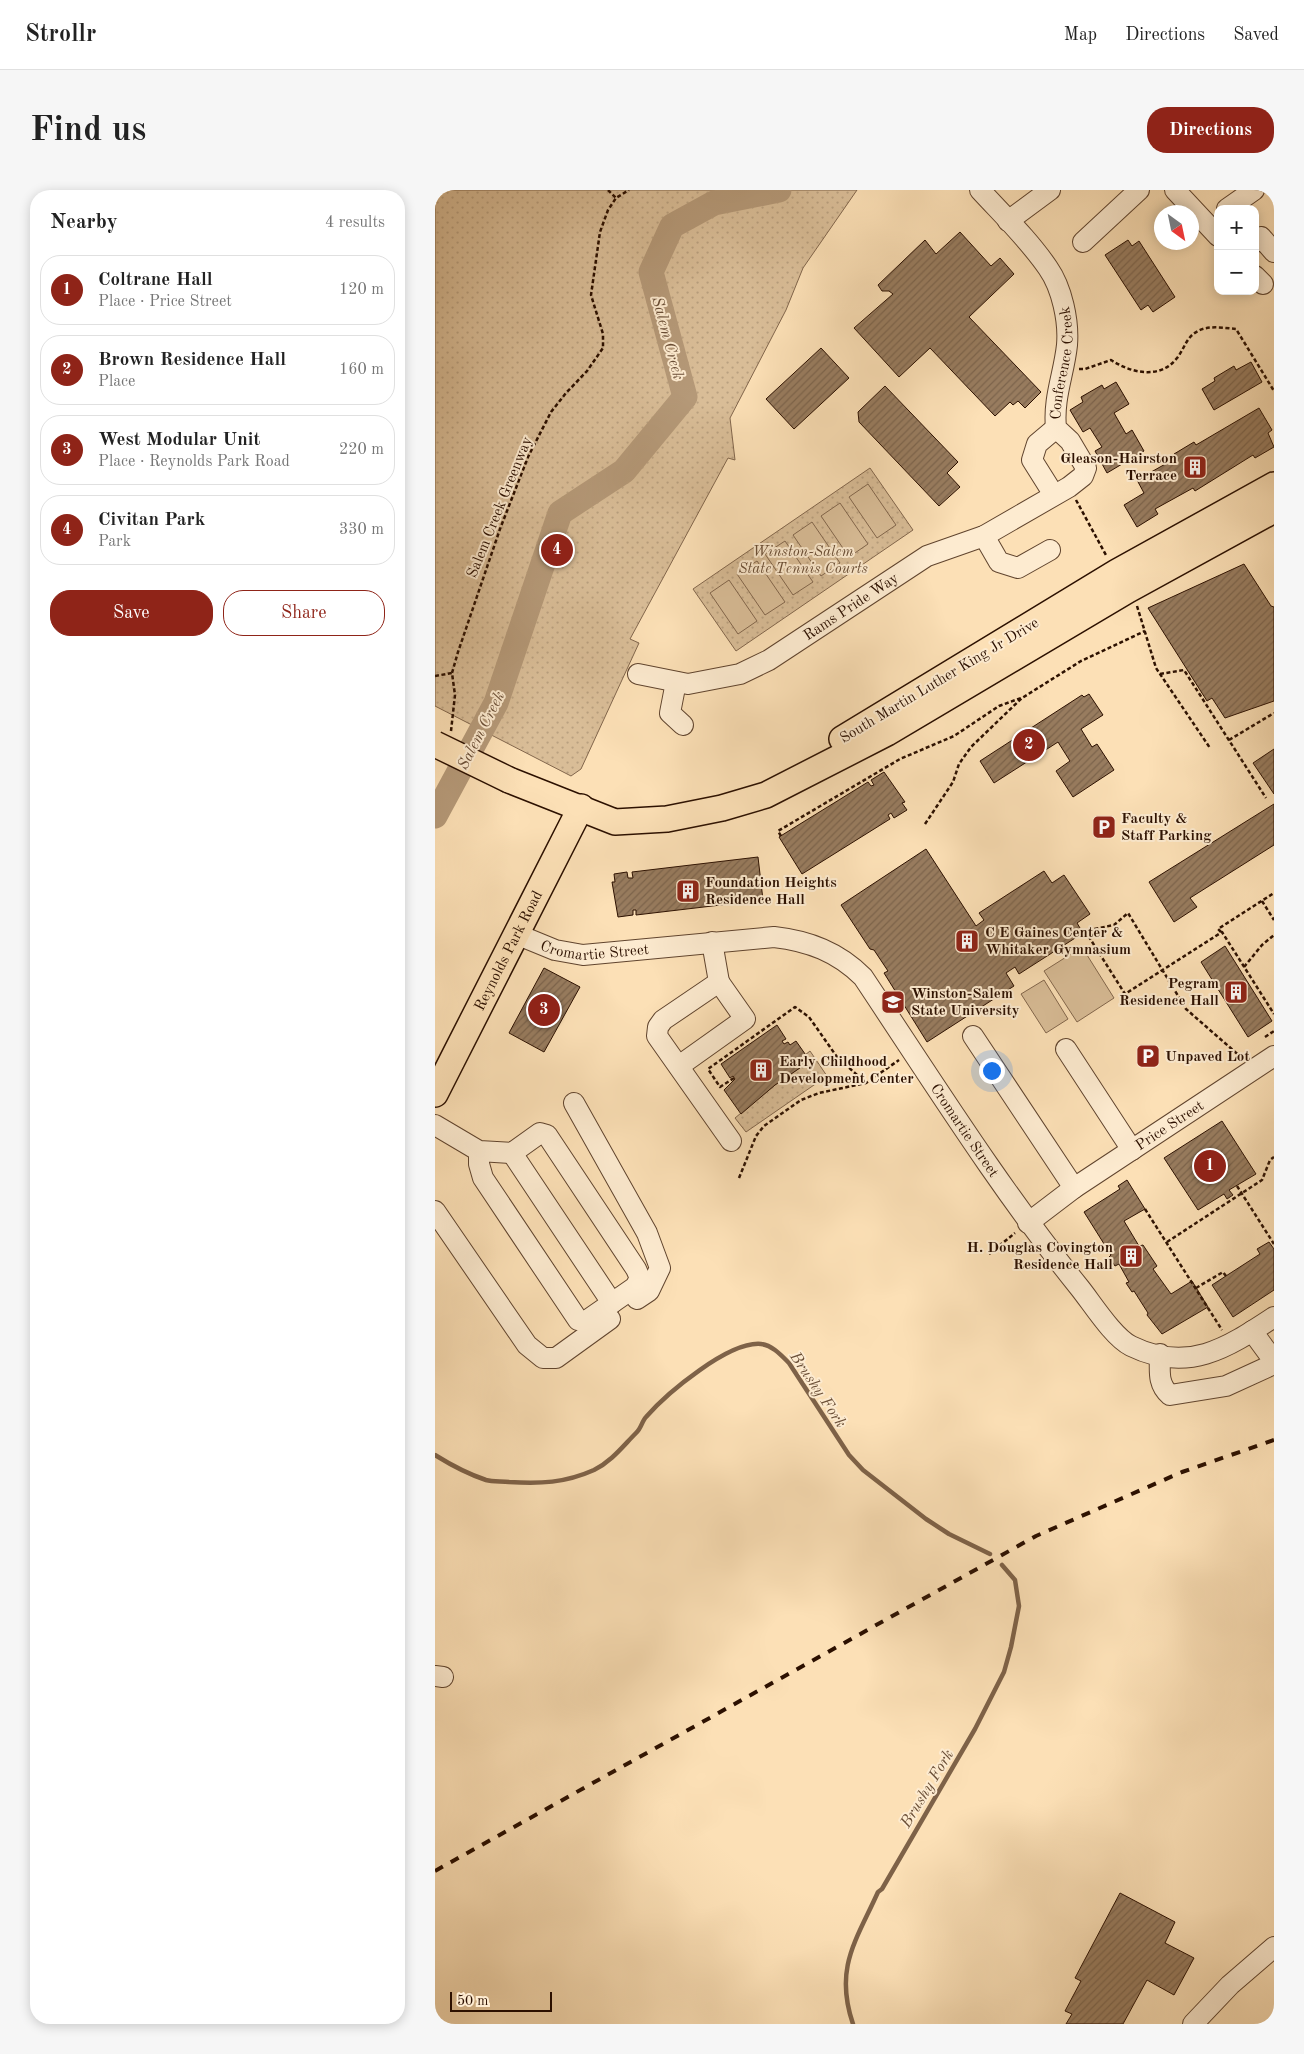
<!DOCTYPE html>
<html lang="en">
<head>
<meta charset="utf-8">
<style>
  :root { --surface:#fff; --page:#f6f6f6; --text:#222; --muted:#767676; --line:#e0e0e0; --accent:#8f2418 }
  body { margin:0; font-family:"Old Standard TT",serif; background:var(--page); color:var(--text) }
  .controls { position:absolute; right:15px; top:15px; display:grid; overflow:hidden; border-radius:10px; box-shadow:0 2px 12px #0003 }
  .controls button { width:45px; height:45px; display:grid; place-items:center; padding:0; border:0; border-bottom:1px solid var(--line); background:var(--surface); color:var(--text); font:25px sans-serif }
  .compass { position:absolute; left:719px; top:15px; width:45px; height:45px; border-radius:50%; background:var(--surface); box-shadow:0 2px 12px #0003; rotate:147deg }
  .scale { position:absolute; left:15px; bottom:12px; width:102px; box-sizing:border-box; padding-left:5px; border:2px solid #2c1000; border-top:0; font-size:14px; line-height:18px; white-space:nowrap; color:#2c1000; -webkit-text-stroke:4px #fdebd0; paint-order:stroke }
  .you { position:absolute; left:556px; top:880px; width:18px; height:18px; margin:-12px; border:4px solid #fff; border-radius:50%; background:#1a73e8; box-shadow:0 0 0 8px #1a73e833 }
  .badge { display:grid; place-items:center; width:32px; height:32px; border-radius:50%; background:var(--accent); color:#fff; font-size:16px; font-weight:700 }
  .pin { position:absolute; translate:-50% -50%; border:2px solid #fff; box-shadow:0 1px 5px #0006 }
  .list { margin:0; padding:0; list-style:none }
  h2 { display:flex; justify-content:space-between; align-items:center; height:65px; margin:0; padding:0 20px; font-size:21px }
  h2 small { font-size:16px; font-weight:400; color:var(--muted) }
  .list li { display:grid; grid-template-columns:32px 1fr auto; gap:15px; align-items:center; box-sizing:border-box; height:70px; margin:0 10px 10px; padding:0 10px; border:1px solid var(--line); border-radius:20px }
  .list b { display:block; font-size:19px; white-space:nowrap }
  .list p { margin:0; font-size:16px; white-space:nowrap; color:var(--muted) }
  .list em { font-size:16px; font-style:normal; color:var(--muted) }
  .actions { display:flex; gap:10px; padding:15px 20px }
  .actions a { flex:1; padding:11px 0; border:1px solid var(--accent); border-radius:20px; text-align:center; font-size:18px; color:var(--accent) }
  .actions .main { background:var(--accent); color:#fff }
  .map { position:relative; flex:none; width:839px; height:1834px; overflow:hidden; border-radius:20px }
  header { display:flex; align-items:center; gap:30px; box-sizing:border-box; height:70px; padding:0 25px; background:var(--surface); border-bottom:1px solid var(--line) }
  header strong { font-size:24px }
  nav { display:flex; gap:28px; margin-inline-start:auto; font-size:18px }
  .intro { display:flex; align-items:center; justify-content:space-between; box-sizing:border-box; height:120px; padding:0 30px }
  h1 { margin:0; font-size:35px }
  .button { padding:12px 22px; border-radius:20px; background:var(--accent); color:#fff; font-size:18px; font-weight:700 }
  main { display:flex; gap:30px; padding:0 30px }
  aside { flex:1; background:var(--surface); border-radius:20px; box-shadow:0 2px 12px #0003 }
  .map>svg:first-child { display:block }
  .green { fill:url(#green-dots); stroke:#82664c }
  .pitch { fill:#d9bd97; stroke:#82664c }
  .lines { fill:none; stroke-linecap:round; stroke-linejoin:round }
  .stream { stroke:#7e6248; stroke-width:4.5 }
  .river { stroke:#b59978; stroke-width:25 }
  .building { fill:url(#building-hatch); stroke:#2c1000 }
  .minor-casing { stroke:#60442e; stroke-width:22 }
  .major-casing { stroke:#2c1000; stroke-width:28 }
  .path { stroke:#2c1000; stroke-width:2.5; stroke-dasharray:4 2.5; stroke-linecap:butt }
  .minor { stroke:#fdebd0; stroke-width:20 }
  .major { stroke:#fce0b6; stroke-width:25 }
  .rail { stroke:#2c1000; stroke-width:4; stroke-dasharray:9 9; stroke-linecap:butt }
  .major-bridge-casing { stroke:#2c1000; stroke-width:28; stroke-linecap:butt }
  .major-bridge { stroke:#fce0b6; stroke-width:25 }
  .labels { text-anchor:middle; stroke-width:4; stroke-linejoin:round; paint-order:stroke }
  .street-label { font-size:15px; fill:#2c1000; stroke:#fdebd0 }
  .poi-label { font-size:15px; font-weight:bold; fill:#2c1000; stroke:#fdebd0; text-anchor:start }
  .park-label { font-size:15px; font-style:italic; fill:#694d35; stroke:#fdebd0 }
  .water-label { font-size:16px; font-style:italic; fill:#6a4e36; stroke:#fdebd0 }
</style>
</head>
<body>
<header>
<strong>Strollr</strong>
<nav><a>Map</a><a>Directions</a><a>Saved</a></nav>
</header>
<div class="intro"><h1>Find us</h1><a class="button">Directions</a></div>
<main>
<aside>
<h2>Nearby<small>4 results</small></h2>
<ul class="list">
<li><span class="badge">1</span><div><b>Coltrane Hall</b><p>Place · Price Street</p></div><em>120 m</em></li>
<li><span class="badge">2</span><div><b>Brown Residence Hall</b><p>Place</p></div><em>160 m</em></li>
<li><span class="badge">3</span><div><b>West Modular Unit</b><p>Place · Reynolds Park Road</p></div><em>220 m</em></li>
<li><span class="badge">4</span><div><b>Civitan Park</b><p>Park</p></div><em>330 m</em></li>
</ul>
<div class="actions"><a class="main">Save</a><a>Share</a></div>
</aside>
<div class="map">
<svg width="839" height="1834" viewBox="0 0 839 1834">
  <defs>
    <pattern id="green-dots" width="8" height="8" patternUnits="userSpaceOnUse" patternTransform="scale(1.25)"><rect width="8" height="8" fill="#d9bd97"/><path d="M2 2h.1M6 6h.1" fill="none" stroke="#baa180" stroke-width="1.8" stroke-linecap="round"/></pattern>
    <pattern id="building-hatch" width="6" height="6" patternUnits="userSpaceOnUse" patternTransform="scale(1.25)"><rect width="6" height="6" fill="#987c5f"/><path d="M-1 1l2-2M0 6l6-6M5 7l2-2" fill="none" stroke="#7c644c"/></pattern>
  </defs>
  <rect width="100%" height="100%" fill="#fce0b6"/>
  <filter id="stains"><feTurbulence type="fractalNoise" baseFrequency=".004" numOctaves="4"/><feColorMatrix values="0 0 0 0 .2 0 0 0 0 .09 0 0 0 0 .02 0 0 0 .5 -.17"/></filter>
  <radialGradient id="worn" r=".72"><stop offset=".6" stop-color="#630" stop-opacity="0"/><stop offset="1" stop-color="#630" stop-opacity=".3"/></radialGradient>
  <g class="green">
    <path d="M0 0H422L368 78 351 120 295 228 300 270 293 268 195 449 204 453 146 579 136 586 0 516Z"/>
    <path d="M435 278 478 340 301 461 258 399Z"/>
    <path d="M375 861 392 886 311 942 300 928 340 895 375 871 370 865Z"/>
  </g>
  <g class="pitch">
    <path d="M433 294 461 335 442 348 414 307Z"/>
    <path d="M405 313 433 354 414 367 386 326Z"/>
    <path d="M377 332 405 373 386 386 358 345Z"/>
    <path d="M350 351 378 392 358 405 330 364Z"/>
    <path d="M322 371 350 412 330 425 302 384Z"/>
    <path d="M294 390 322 431 303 444 275 403Z"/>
    <path d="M647 757 679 808 642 832 609 781Z"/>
    <path d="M609 790 633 829 611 843 586 804Z"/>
  </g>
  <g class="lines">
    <g class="stream">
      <path d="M0 1265C16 1275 33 1284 51 1290 58 1292 67 1291 74 1292 105 1294 130 1293 159 1280 177 1271 188 1256 201 1243 206 1239 207 1231 211 1227 232 1203 294 1151 326 1154 337 1155 346 1165 354 1173L414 1265 428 1280 491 1329 514 1344 555 1364"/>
      <path d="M418 1834C399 1778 421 1751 443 1702L447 1699 540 1539 569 1482 576 1457 584 1416 580 1390 567 1375"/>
    </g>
    <path class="river" d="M0 626 61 513 125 323 189 281 250 207 216 82 237 36 279 13 344 0"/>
  </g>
  <g class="building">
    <path d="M525 42 556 76 565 68 579 84 534 127 606 202 590 218 583 211 578 215 575 212 560 226 495 158 464 187 419 138 458 104 454 101H447L443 95 490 50 501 64Z"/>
    <path d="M693 50 697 56 704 51 740 107 718 122 713 115 706 120 670 65Z"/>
    <path d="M386 158 414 188 359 239 331 209Z"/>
    <path d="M816 172 827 192 779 220 767 199 780 191 779 188 799 176 801 180Z"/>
    <path d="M681 192 694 214 679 223 691 244 697 240 709 261 672 283 660 261 667 257 655 238 648 242 635 220 648 212 646 207 667 195 669 199Z"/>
    <path d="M450 196 523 272 512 283 525 297 504 316 424 232 423 222Z"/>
    <path d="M824 218 837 240 833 243 839 257 820 268 818 265 760 301 758 298 720 319 723 324 702 337 689 315 709 303 702 290 741 268 739 264 759 252 761 255Z"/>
    <path d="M809 374 836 416 839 417V511L790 528 777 508 772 511 713 418Z"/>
    <path d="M654 504 668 525 646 539 657 557 662 554 679 580 638 607 621 581 635 571 623 552 559 593 545 571 647 505 649 507Z"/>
    <path d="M839 559V604L818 573Z"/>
    <path d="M449 582 470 612 467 613 472 620 459 628 456 623 453 625 455 629 367 684 344 647 433 592 436 596 439 595 436 590Z"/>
    <path d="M839 614V655L755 708 762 717 739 732 714 692Z"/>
    <path d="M491 659 541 736 549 730 544 723 609 681 617 693 629 685 655 724 642 733 648 743 584 784 580 777 571 783 579 796 492 852 449 783 453 781 439 760 435 759 406 715Z"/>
    <path d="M323 667 328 710 201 725V720H198V725L183 727 177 692H180L179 684 192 682 193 688H198L197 682Z"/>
    <path d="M790 756 837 831 813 847 766 772Z"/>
    <path d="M109 778 145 797 109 862 74 843Z"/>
    <path d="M342 835 351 849 347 851 349 854 353 852 355 855 361 851 375 871 340 895 306 924 289 900 300 889 298 886 295 888 286 874Z"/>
    <path d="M787 931 821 984 794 1000 798 1005 792 1009 789 1004 763 1020 729 968Z"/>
    <path d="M692 990 710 1019 689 1031 704 1056 708 1055 722 1076 718 1079 736 1104 757 1091 773 1117 727 1144 712 1125 713 1123 699 1101 697 1102 691 1093 694 1092 684 1074 680 1076 674 1067 676 1065 649 1022 685 999 683 996Z"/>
    <path d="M834 1052 839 1059V1100L798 1127 777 1095 825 1064 822 1059Z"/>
    <path d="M685 1703 740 1732 730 1753 759 1768 739 1805 712 1790 688 1834H631L637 1824 630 1821 646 1791 640 1788Z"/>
  </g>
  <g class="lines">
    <g class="minor-casing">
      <g id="minor">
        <path d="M740 0 783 46"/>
        <path d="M792 19 819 0"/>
        <path d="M573 31 615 0"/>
        <path d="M648 52 704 0"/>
        <path d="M820 52 826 47 839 62"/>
        <path d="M820 86 828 94"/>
        <path d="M619 305 597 270 602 254 621 238"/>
        <path d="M549 346 564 372 583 378 615 360"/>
        <path id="s1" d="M203 484 253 494 305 484 334 470 492 366 549 346 634 297 648 286 651 278 635 251 621 238C618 208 629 184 632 155 634 131 627 98 613 78 594 50 568 25 545 0"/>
        <path d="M241 492 235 523 248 535"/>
        <path id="s2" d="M81 744 120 760 148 765 339 747C374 751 403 762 428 787 498 892 565 999 644 1097 657 1113 678 1147 696 1156 753 1184 792 1158 839 1127"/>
        <path d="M277 752 284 792 228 830 223 837 222 846 296 951"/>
        <path d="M538 846 639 998"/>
        <path d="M631 859 697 960"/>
        <path d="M244 876 310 829 284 792"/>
        <path d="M139 913 212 1043 225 1078 214 1101 202 1109"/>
        <path d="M0 935 44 961 77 963 105 943 112 945 201 1079 205 1088 200 1097 151 1131 143 1130 48 988 44 974V961"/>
        <path d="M77 963 177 1113"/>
        <path d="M0 1021 92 1155 108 1168H121L175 1129"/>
        <path id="s3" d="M593 1033 639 998 839 866"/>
        <path d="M817 1141 839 1171"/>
        <path d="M725 1164C725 1180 722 1194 735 1205L791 1196 839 1174"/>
        <path d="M0 1486 8 1487"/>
        <path d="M758 1834 795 1795 839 1757"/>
      </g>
    </g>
    <g class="major-casing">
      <g id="major">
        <path d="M407 549 682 382 839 295"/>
        <path d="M74 590 180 632 232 629 287 618 331 605 452 543 693 400 839 320"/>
        <path id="s4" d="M0 904 146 617"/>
      </g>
    </g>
    <g class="path">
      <path d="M173 0 181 8"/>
      <path d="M644 179H650L676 170C696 183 725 190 742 168 750 158 751 147 763 141 773 135 790 138 801 139L839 201"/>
      <path d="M641 310 672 367"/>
      <path d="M702 416 721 478 775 558"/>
      <path d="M725 484 749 480 831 608"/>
      <path d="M0 486 17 483"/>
      <path d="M16 541 20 505 17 483 23 462 65 339 93 267 116 222 131 203 152 181 168 158V144L156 105 165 42 173 20 181 8 194 0"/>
      <path d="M794 550 839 523"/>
      <path d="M490 634 518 592 524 574 536 557 587 508 646 471 710 441"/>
      <path d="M346 646 343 641 465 569 519 546 564 516 586 508"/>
      <path d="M827 711 839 730"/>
      <path d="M786 742 783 739 839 703"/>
      <path d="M809 777 827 755 839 745"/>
      <path d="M830 847 839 841"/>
      <path d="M807 868 751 819 693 723 679 735 659 739 654 747 690 804 787 742 839 824"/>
      <path d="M299 888 285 897 273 879 360 817 374 827 402 867 431 893"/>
      <path d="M304 988 321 946 329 936 366 910 384 903 431 893 464 870"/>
      <path d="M802 996 839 1054"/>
      <path d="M710 1019 787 1140"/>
      <path d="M732 1052 827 990 835 970 839 967"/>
      <path d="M554 1064 580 1043"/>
      <path d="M761 1098 788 1082 791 1086"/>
    </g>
    <use href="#minor" class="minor"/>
    <use href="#major" class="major"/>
    <path class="rail" d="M0 1681 601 1346 747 1282 839 1250"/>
    <g class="major-bridge-casing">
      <path id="major-bridge" d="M0 554 74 590"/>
    </g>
    <use href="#major-bridge" class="major-bridge"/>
  </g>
  <defs>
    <g id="building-square" transform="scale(1.25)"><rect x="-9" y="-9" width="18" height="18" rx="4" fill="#8f2418" stroke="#fdebd0"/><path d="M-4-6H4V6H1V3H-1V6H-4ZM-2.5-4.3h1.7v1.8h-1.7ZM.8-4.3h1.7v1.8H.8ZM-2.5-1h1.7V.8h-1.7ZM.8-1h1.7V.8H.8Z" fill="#fff"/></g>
    <g id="parking-square" transform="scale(1.25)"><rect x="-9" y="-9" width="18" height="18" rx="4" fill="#8f2418" stroke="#fdebd0"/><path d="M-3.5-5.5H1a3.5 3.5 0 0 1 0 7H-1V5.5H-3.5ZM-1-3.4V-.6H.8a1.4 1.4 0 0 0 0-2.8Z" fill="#fff"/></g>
    <g id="university-square" transform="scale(1.25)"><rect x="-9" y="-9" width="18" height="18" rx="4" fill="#8f2418" stroke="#fdebd0"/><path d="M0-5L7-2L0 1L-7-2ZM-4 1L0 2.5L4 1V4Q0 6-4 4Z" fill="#fff"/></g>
  </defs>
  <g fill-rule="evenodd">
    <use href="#building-square" x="760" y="277"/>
    <use href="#parking-square" x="669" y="637"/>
    <use href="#building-square" x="253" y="701"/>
    <use href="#building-square" x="532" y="751"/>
    <use href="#building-square" x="801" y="802"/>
    <use href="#university-square" x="458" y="812"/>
    <use href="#parking-square" x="713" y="866"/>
    <use href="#building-square" x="326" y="880"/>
    <use href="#building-square" x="696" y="1066"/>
  </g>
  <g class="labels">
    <g class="street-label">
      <text dy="5" stroke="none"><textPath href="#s1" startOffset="626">Conference Creek</textPath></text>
      <text transform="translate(64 317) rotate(-68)" y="5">Salem Creek Greenway</text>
      <text dy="5" stroke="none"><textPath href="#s1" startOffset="234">Rams Pride Way</textPath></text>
      <text transform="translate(504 490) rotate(-31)" y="5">South Martin Luther King Jr Drive</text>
      <text dy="5" stroke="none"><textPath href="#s2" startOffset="82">Cromartie Street</textPath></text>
      <text dy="5" stroke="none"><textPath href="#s4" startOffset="161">Reynolds Park Road</textPath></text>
      <text dy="5" stroke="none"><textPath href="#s3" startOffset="172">Price Street</textPath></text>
      <text dy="5" stroke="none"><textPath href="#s2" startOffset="546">Cromartie Street</textPath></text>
    </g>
    <g class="poi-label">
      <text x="742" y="273" text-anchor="end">Gleason-Hairston<tspan x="742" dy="17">Terrace</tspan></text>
      <text x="686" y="633">Faculty &amp;<tspan x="686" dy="17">Staff Parking</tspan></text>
      <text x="270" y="697">Foundation Heights<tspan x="270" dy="17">Residence Hall</tspan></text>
      <text x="550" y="747">C E Gaines Center &amp;<tspan x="550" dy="17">Whitaker Gymnasium</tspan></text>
      <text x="784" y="798" text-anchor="end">Pegram<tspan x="784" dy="17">Residence Hall</tspan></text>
      <text x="476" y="808">Winston-Salem<tspan x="476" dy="17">State University</tspan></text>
      <text x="730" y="871">Unpaved Lot</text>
      <text x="344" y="876">Early Childhood<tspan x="344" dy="17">Development Center</tspan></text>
      <text x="678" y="1062" text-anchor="end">H. Douglas Covington<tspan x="678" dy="17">Residence Hall</tspan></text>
    </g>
    <g class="park-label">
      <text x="368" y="366">Winston-Salem<tspan x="368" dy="17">State Tennis Courts</tspan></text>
    </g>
    <g class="water-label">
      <text transform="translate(234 148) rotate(75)" y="6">Salem Creek</text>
      <text transform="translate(45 540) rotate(-63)" y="6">Salem Creek</text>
      <text transform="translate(384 1199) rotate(56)" y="6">Brushy Fork</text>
      <text transform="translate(491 1598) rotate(-59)" y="6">Brushy Fork</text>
    </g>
  </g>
  <rect width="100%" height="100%" filter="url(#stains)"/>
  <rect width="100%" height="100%" fill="url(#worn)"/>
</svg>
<div class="controls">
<button>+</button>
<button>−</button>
</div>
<svg class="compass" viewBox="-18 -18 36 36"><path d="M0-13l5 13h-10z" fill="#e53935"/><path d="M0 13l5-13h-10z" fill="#767676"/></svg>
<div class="scale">50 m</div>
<div class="you"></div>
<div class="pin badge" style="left:775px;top:976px">1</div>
<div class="pin badge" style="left:594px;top:555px">2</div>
<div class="pin badge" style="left:109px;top:820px">3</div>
<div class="pin badge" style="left:122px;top:360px">4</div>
</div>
</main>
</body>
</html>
